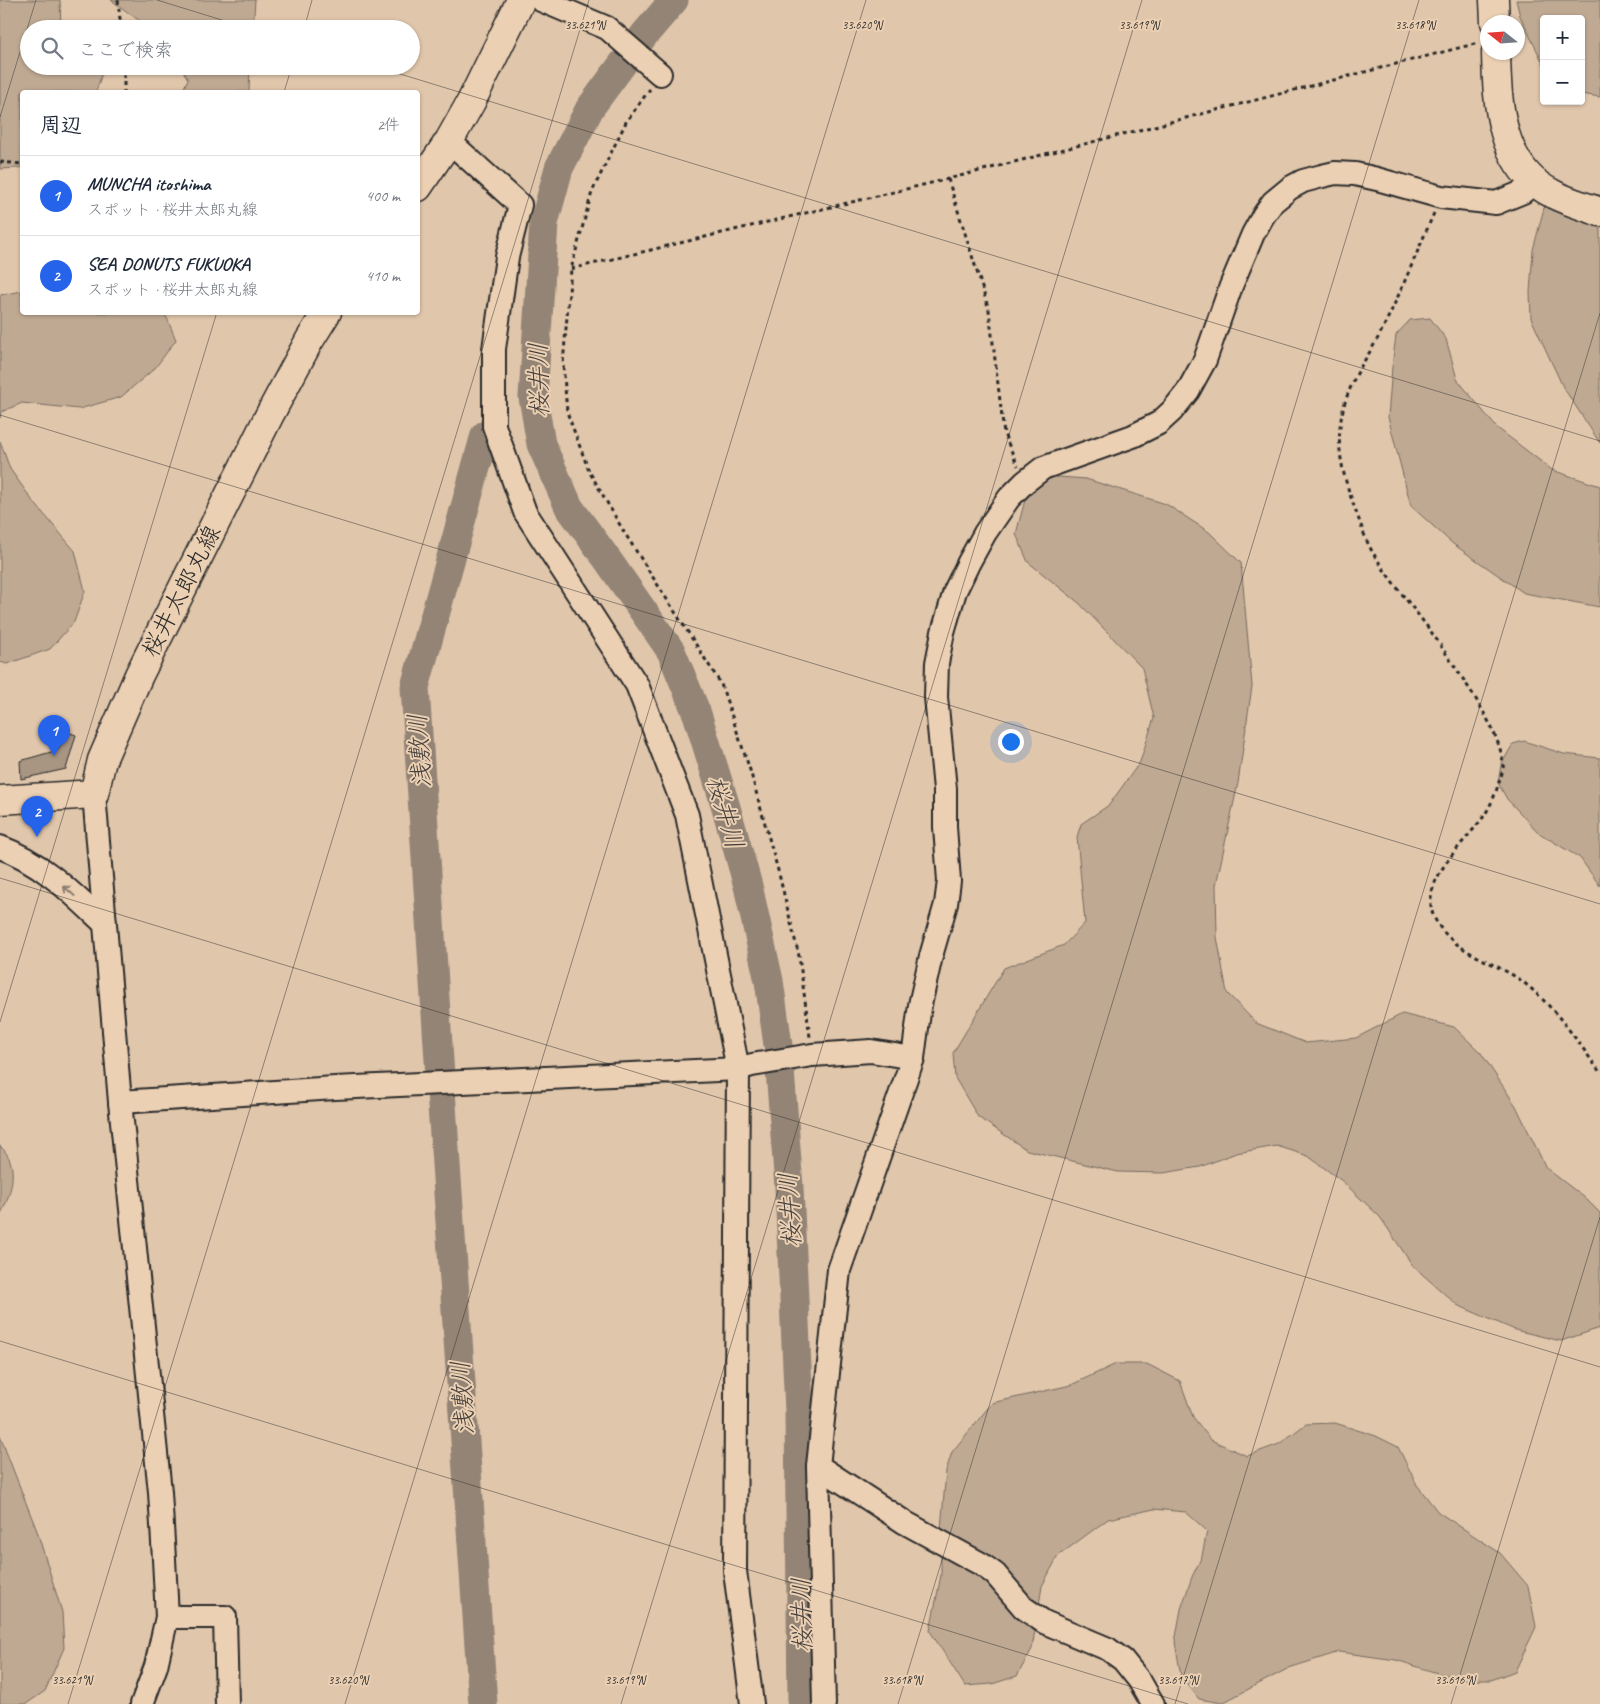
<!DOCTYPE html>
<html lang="ja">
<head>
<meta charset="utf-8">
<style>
  :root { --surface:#fff; --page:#f2f2f3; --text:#1f2937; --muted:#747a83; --line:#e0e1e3; --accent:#2563eb }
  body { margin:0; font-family:Caveat,"Klee One",sans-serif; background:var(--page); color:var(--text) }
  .controls { position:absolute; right:15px; top:15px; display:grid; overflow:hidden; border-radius:5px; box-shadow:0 1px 4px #0004 }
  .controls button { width:45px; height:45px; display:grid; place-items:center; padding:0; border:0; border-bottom:1px solid var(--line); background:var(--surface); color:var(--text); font:25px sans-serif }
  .compass { position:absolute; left:1480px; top:15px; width:45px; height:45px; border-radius:50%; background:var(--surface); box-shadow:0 1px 4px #0004; rotate:287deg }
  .you { position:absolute; left:1010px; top:741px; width:18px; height:18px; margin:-12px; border:4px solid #fff; border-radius:50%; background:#1a73e8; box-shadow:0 0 0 8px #1a73e833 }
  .badge { display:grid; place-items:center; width:32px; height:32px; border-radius:50%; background:var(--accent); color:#fff; font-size:16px; font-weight:700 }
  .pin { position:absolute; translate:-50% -41px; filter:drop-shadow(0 1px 2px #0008) }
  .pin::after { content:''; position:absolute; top:26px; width:18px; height:15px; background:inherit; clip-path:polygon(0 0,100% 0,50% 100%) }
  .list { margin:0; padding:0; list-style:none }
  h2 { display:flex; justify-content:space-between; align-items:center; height:65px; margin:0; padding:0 20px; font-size:21px }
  h2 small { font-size:16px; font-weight:400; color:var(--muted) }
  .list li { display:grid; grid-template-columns:32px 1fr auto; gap:15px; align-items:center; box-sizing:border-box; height:80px; padding:0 20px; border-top:1px solid var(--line) }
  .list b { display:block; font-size:19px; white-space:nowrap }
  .list p { margin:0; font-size:16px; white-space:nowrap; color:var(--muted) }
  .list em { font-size:16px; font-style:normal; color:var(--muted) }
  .icon { flex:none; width:28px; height:28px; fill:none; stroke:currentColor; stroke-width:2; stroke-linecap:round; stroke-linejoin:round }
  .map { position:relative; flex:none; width:1600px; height:1704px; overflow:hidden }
  .search { position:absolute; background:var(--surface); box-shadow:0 1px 4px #0004; left:20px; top:20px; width:400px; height:55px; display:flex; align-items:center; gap:12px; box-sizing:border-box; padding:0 18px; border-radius:28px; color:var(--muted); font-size:19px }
  .panel { position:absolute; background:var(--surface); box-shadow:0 1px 4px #0004; left:20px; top:90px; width:400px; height:225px; border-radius:5px }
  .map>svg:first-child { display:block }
  .green { fill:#bfa993; stroke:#756a5f }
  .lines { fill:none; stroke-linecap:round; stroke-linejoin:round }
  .river { stroke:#938475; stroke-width:29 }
  .building { fill:#a89683; stroke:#2b2b2b }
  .minor-casing { stroke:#2b2b2b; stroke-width:26 }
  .major-casing { stroke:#2b2b2b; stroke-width:31 }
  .path { stroke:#2b2b2b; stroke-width:3; stroke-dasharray:4 4; stroke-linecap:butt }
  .minor { stroke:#ecd0b3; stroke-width:22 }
  .major { stroke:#ecd0b3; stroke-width:28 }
  .oneway { stroke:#8c7e6f }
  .ticks { fill:none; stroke:#2b2b2b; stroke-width:1; stroke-opacity:0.45 }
  .labels { text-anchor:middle; stroke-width:4; stroke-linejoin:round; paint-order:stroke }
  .street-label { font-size:24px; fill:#2b2b2b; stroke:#ecd0b3 }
  .water-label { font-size:25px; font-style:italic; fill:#45413e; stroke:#ecd0b3 }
  .ticks-label { font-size:12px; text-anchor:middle; fill:#2b2b2b; stroke:#ecd0b3; stroke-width:4; stroke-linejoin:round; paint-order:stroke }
</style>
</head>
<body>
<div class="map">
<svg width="1600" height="1704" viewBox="0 0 1600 1704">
  <rect width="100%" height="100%" fill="#e0c6ab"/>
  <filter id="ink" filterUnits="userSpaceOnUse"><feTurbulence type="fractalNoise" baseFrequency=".02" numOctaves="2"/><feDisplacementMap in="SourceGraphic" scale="10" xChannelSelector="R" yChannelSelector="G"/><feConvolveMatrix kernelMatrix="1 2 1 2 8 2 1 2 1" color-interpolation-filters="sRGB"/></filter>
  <g filter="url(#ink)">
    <g class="green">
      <path d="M0 0H60L61 29H29V66H63L102 73 96 92H22V166L19 168 0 169Z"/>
      <path d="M111 0H255L253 29H151Z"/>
      <path d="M1516 0H1600V97L1581 94V19H1544V65L1520 16Z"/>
      <path d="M180 66H250L249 91 250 92H182L188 79Z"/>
      <path d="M1584 192 1600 195V443L1563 387 1531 318 1530 292 1533 250 1544 208 1559 197Z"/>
      <path d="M22 291V312L163 313 167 318 176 340 155 368 121 397 79 409 22 403 1 412 0 418V295Z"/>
      <path d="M1430 318 1446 339 1457 379 1496 427 1552 470 1600 486V607L1524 593 1453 544 1411 506 1388 417 1392 367 1396 335 1410 320Z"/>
      <path d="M0 441 10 469 32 500 75 551 85 591 74 622 50 649 7 664 0 662Z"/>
      <path d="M1045 476 1086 479 1166 504 1209 532 1241 563 1252 686 1238 783 1216 885 1217 937 1227 993 1256 1023 1306 1043 1356 1038 1402 1014 1454 1027 1481 1053 1516 1106 1546 1168 1585 1198 1600 1213V1328L1561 1341 1515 1330 1457 1305 1413 1266 1380 1217 1342 1181 1308 1156 1277 1146 1236 1153 1200 1167 1163 1173 1118 1172 1027 1150 978 1117 955 1078 953 1053 1004 968 1064 945 1085 923 1077 837 1081 824 1109 805 1140 762 1154 718 1142 668 1079 603 1028 562 1016 534 1029 485Z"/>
      <path d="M1524 741 1564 754 1600 758V886L1580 858 1539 833 1507 799 1498 783 1501 765 1513 744Z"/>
      <path d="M0 1146C21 1165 11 1194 0 1216Z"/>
      <path d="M1116 1364H1147L1180 1381 1193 1417 1211 1440 1247 1456 1279 1444 1306 1424 1335 1423 1376 1436 1398 1447 1417 1485 1438 1512 1500 1553 1528 1586 1536 1627 1515 1671 1491 1680H1469L1434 1672 1396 1660 1339 1652 1289 1668 1222 1703 1199 1699 1181 1676 1175 1642 1181 1609 1192 1577 1202 1556 1207 1531 1186 1512 1154 1509 1108 1519 1058 1556 1042 1586 1032 1649 1017 1676 992 1684 965 1686 930 1631 941 1575V1529L946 1471 952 1452 992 1403 1071 1385Z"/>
      <path d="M0 1436 37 1531 62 1612 64 1648 45 1691 26 1704H0Z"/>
    </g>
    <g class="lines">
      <g class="river">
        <path d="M674 0 644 35 590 108 559 168 544 223 533 397 541 444 569 507 607 559 671 651 697 714 725 804 748 886 769 981 778 1045 789 1187 799 1412 802 1704"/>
        <path d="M440 1076 415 687 485 435"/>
        <path d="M441 1091 483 1704"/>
      </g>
    </g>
    <path class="building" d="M65 731 76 735 66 769 21 779 20 761 58 750Z"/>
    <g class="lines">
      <g class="minor-casing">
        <g id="minor">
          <path d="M541 0 607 28 660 74"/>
          <path d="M449 141 520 205 507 257 494 349V426L525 512 637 685 687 815 738 1069 735 1571 752 1704"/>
          <path d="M94 794 120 1102 160 1492 164 1559 167 1617 156 1666 142 1704"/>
          <path d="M0 847C42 862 73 894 105 924"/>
          <path d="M120 1102 335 1088 738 1069 752 1065 812 1055 871 1051 913 1058"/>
          <path d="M818 1466 904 1522 981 1564 995 1574 1024 1608 1044 1622 1108 1649 1123 1660 1139 1680 1153 1704"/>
          <path d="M167 1617H225L227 1704"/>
          <path d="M824 1704 818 1466 839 1270 913 1058 920 1005 931 956 946 904 949 881 945 827V789L936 697 937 663 943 632 955 591 969 562 985 533 1009 498 1025 482 1043 468 1133 436 1159 423 1172 411 1188 391 1205 360 1231 286 1253 234 1263 216 1273 202 1290 188 1303 181 1322 176 1335 173 1355 174 1377 179 1441 197 1496 203 1523 192 1533 181"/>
        </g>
      </g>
      <g class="major-casing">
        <g id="major">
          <path d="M1494 0 1495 22"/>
          <path d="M1496 52C1497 104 1500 168 1553 194 1568 202 1585 206 1600 212"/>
          <path d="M418 187 449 141 471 102 521 0"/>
          <path d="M0 800 94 794 102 760 139 675 269 416 309 341 327 312"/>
        </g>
      </g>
      <g class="path">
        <path d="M118 0 121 29"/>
        <path d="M124 66V92"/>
        <path d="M650 89 626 122 592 192 571 269 563 364 567 412 589 471 624 532 721 684 750 770 779 874 799 956 810 1037"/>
        <path d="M0 162 22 164"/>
        <path d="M948 179 989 310 1004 434 1018 466"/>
        <path d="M1434 213C1417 252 1401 292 1382 330 1373 349 1360 365 1352 384 1330 433 1340 469 1358 517 1362 528 1366 541 1372 551 1392 585 1419 613 1441 646 1461 677 1499 727 1503 763 1504 768 1502 774 1500 778 1497 791 1491 805 1484 816 1466 842 1418 881 1434 917 1452 955 1499 961 1528 986 1557 1010 1578 1042 1600 1072"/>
        <path d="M571 269 948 179 1478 43"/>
      </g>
      <use href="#minor" class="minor"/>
      <use href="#major" class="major"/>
    </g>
    <defs><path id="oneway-shaft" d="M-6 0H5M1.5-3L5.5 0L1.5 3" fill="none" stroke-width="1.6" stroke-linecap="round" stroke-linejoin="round" transform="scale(1.25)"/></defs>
    <use class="oneway" href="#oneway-shaft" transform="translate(69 891) rotate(-138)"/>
  </g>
  <path class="ticks" d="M157 0 251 29M304 29 312 0M374 66 1600 441M284 92 292 66M0 117 36 0M0 415 1600 904M0 878 1600 1367M0 1022 217 312M0 1341 1188 1704M68 1704 589 0M345 1704 866 0M621 1704 1142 0M898 1704 1419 0M1175 1704 1600 313M1451 1704 1600 1217"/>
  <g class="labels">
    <g class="street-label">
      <text transform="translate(181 591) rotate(-63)" y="8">桜井太郎丸線</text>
    </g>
    <g class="water-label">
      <text transform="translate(538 380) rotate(-91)" y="9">桜井川</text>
      <text transform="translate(419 751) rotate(-94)" y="9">浅敷川</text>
      <text transform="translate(726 812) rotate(74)" y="9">桜井川</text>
      <text transform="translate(789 1210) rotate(-93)" y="9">桜井川</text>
      <text transform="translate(462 1398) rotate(-94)" y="9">浅敷川</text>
      <text transform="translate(801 1615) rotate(-91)" y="9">桜井川</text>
    </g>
  </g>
  <g class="ticks-label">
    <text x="585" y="29">33.621°N</text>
    <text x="862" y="29">33.620°N</text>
    <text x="1139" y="29">33.619°N</text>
    <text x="1415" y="29">33.618°N</text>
    <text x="72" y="1684">33.621°N</text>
    <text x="348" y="1684">33.620°N</text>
    <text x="625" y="1684">33.619°N</text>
    <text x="902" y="1684">33.618°N</text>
    <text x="1178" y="1684">33.617°N</text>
    <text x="1455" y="1684">33.616°N</text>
  </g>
</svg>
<div class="controls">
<button>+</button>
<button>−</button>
</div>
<svg class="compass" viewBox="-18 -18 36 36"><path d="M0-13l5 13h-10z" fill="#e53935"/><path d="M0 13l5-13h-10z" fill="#747a83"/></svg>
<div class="you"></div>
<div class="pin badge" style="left:54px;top:756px">1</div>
<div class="pin badge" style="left:37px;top:837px">2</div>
<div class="search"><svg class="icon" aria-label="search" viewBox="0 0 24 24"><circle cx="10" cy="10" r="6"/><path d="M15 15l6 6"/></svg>ここで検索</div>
<section class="panel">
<h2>周辺<small>2件</small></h2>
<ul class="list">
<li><span class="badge">1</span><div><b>MUNCHA itoshima</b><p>スポット · 桜井太郎丸線</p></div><em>400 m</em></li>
<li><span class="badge">2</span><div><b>SEA DONUTS FUKUOKA</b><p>スポット · 桜井太郎丸線</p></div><em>410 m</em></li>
</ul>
</section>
</div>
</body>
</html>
